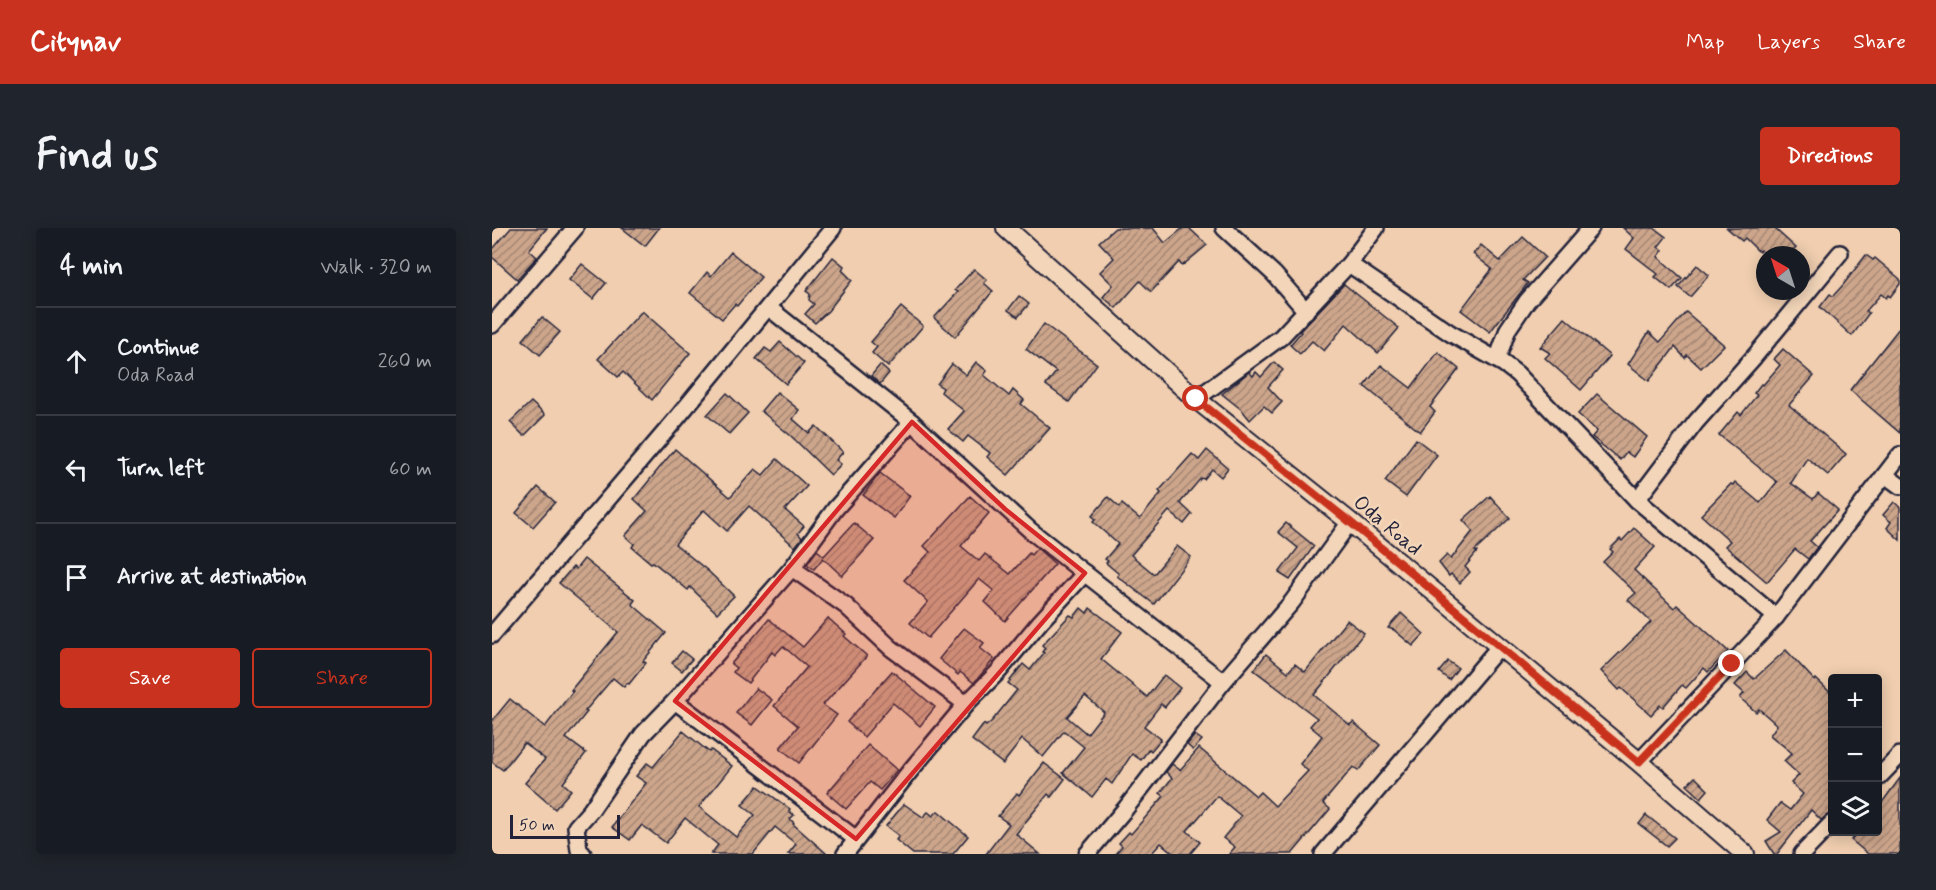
<!DOCTYPE html>
<html lang="en">
<head>
<meta charset="utf-8">
<style>
  :root { --surface:#171b24; --page:#20242c; --text:#f1f3f6; --muted:#9ea1a6; --line:#363941; --accent:#c8321e }
  body { margin:0; font-family:Mynerve,sans-serif; background:var(--page); color:var(--text) }
  .controls { position:absolute; right:18px; bottom:18px; display:grid; overflow:hidden; border-radius:6px; box-shadow:0 3px 15px #0003 }
  .controls button { width:54px; height:54px; display:grid; place-items:center; padding:0; border:0; border-bottom:2px solid var(--line); background:var(--surface); color:var(--text); font:30px sans-serif }
  .compass { position:absolute; left:1264px; top:18px; width:54px; height:54px; border-radius:50%; background:var(--surface); box-shadow:0 3px 15px #0003; rotate:321deg }
  .scale { position:absolute; left:18px; bottom:15px; width:110px; box-sizing:border-box; padding-left:6px; border:3px solid #22223b; border-top:0; font-size:16px; line-height:21px; white-space:nowrap; color:#22223b; -webkit-text-stroke:4px #f3d6b9; paint-order:stroke }
  .stop { position:absolute; width:18px; height:18px; margin:-14px; border:4px solid #c8321e; border-radius:50%; background:#fff }
  .stop.end { background:#c8321e; border-color:#fff; box-shadow:0 2px 6px #0008 }
  .list { margin:0; padding:0; list-style:none }
  h2 { display:flex; justify-content:space-between; align-items:center; height:78px; margin:0; padding:0 24px; font-size:26px }
  h2 small { font-size:20px; font-weight:400; color:var(--muted) }
  .list li { display:grid; grid-template-columns:39px 1fr auto; gap:18px; align-items:center; box-sizing:border-box; height:108px; padding:0 24px; border-top:2px solid var(--line) }
  .list b { display:block; font-size:22px; white-space:nowrap }
  .list p { margin:0; font-size:20px; white-space:nowrap; color:var(--muted) }
  .list em { font-size:20px; font-style:normal; color:var(--muted) }
  .actions { display:flex; gap:12px; padding:18px 24px }
  .actions a { flex:1; padding:14px 0; border:2px solid var(--accent); border-radius:6px; text-align:center; font-size:21px; color:var(--accent) }
  .actions .main { background:var(--accent); color:#fff }
  .icon { flex:none; width:33px; height:33px; fill:none; stroke:currentColor; stroke-width:2; stroke-linecap:round; stroke-linejoin:round }
  .map { position:relative; flex:none; width:1408px; height:626px; overflow:hidden; border-radius:6px }
  header { display:flex; align-items:center; gap:36px; box-sizing:border-box; height:84px; padding:0 30px; background:var(--accent); color:#fff }
  header strong { font-size:28px }
  nav { display:flex; gap:33px; margin-inline-start:auto; font-size:21px }
  .intro { display:flex; align-items:center; justify-content:space-between; box-sizing:border-box; height:144px; padding:0 36px }
  h1 { margin:0; font-size:42px }
  .button { padding:15px 27px; border-radius:6px; background:var(--accent); color:#fff; font-size:21px; font-weight:700 }
  main { display:flex; gap:36px; padding:0 36px }
  aside { flex:1; background:var(--surface); border-radius:6px; box-shadow:0 3px 15px #0003 }
  .map>svg:first-child { display:block }
  .building { fill:url(#building-hatch); stroke:#22223b; stroke-width:1.5; fill-rule:evenodd }
  .lines { fill:none; stroke-linecap:round; stroke-linejoin:round }
  .minor-casing { stroke:#22223b; stroke-width:20 }
  .tertiary-casing { stroke:#22223b; stroke-width:22 }
  .minor { stroke:#f3d6b9; stroke-width:15 }
  .tertiary { stroke:#f3d6b9; stroke-width:18 }
  .route { stroke:#c8321e; stroke-width:8 }
  .marked { fill:#d62828; fill-opacity:0.2; stroke:#d62828; stroke-width:4.5; stroke-linejoin:round }
  .labels { text-anchor:middle; stroke-width:5; stroke-linejoin:round; paint-order:stroke }
  .street-label { font-size:21px; fill:#22223b; stroke:#f3d6b9 }
</style>
</head>
<body>
<header>
<strong>Citynav</strong>
<nav><a>Map</a><a>Layers</a><a>Share</a></nav>
</header>
<div class="intro"><h1>Find us</h1><a class="button">Directions</a></div>
<main>
<aside>
<h2>4 min<small>Walk · 320 m</small></h2>
<ul class="list">
<li><svg class="icon" aria-label="ahead" viewBox="0 0 24 24"><path d="M12 20V5M6 11l6-6 6 6"/></svg><div><b>Continue</b><p>Oda Road</p></div><em>260 m</em></li>
<li><svg class="icon" aria-label="left" viewBox="0 0 24 24"><path d="M17 20v-9H6M10 6l-5 5 5 5"/></svg><div><b>Turn left</b></div><em>60 m</em></li>
<li><svg class="icon" aria-label="arrive" viewBox="0 0 24 24"><path d="M6 21V4h12l-3 4 3 4H6"/></svg><div><b>Arrive at destination</b></div></li>
</ul>
<div class="actions"><a class="main">Save</a><a>Share</a></div>
</aside>
<div class="map">
<svg width="1408" height="626" viewBox="0 0 1408 626">
  <defs>
    <pattern id="building-hatch" width="6" height="6" patternUnits="userSpaceOnUse" patternTransform="scale(1.5)"><rect width="6" height="6" fill="#cca58b"/><path d="M-1 1l2-2M0 6l6-6M5 7l2-2" fill="none" stroke="#a58673"/></pattern>
  </defs>
  <rect width="100%" height="100%" fill="#f0ceaf"/>
  <filter id="ink" filterUnits="userSpaceOnUse"><feTurbulence type="fractalNoise" baseFrequency=".0167" numOctaves="2"/><feDisplacementMap in="SourceGraphic" scale="12" xChannelSelector="R" yChannelSelector="G"/><feConvolveMatrix kernelMatrix="1 2 1 2 8 2 1 2 1" color-interpolation-filters="sRGB"/></filter>
  <g filter="url(#ink)">
    <g class="building">
      <path d="M19 0H55L37 22 45 29 25 51 0 29V22Z"/>
      <path d="M130 0H167L153 18Z"/>
      <path d="M623 0H661L673 15 691 0H697L715 17 690 38 687 34 659 64 648 53 624 80 611 69 621 57 608 44 622 30 607 14Z"/>
      <path d="M1131 0H1162L1174 9 1166 19 1171 22 1166 29 1190 50 1179 62 1163 49 1166 46 1134 21 1142 10Z"/>
      <path d="M1235 0H1282L1304 20 1298 27H1274L1268 22 1267 24 1253 10 1250 13Z"/>
      <path d="M1031 9 1053 29 1031 52 1036 55 998 104 969 82 1000 41 981 26 989 17 1008 33Z"/>
      <path d="M239 24 269 49 245 78 243 76 230 91 198 65 215 44 219 48Z"/>
      <path d="M1374 27 1381 32 1383 30 1408 51V56L1398 69 1396 67 1394 70 1389 66 1374 83 1377 85 1360 108 1328 79 1338 66 1341 68 1351 57Z"/>
      <path d="M341 29 352 38 350 42 360 52 336 83 323 95 313 86 322 76 317 72 318 66 314 63Z"/>
      <path d="M90 36 114 55 101 71 77 52Z"/>
      <path d="M1205 37 1217 47 1198 69 1186 59Z"/>
      <path d="M482 41 495 52 492 55 501 63 463 109 442 90 466 64 463 62Z"/>
      <path d="M852 56 907 100 886 125 854 96 832 123 820 113 808 126 798 117 809 104 808 103Z"/>
      <path d="M527 68 537 76 526 89 516 82Z"/>
      <path d="M409 79 431 98 396 139 380 125 385 119 379 114Z"/>
      <path d="M150 83 198 125 160 172 131 144 126 149 106 131Z"/>
      <path d="M1194 84 1232 117 1209 140 1195 127 1193 130 1183 119 1157 153 1136 136 1157 104 1168 114Z"/>
      <path d="M50 89 68 104 48 127 31 112Z"/>
      <path d="M1073 90 1118 128 1089 162 1053 130 1058 125 1048 119Z"/>
      <path d="M552 96 605 136 577 174 554 157 564 144 534 121Z"/>
      <path d="M1408 99V205L1358 162Z"/>
      <path d="M288 114 312 135 294 156 264 131 273 120 279 124Z"/>
      <path d="M1291 121 1322 148 1297 177 1354 226 1336 247 1315 230 1299 255 1321 271 1326 265 1346 282 1318 313 1325 319 1316 331 1303 321 1275 354 1233 318 1238 313 1209 287 1239 256 1241 257 1243 254 1268 275 1285 254 1227 207 1246 184 1249 187 1265 167 1262 165 1269 156 1271 157 1288 137 1282 131Z"/>
      <path d="M946 124 967 141 938 179 943 184 928 204 872 158 889 137 919 160Z"/>
      <path d="M484 134 495 143 492 147 517 168 521 162 532 172 529 176 558 200 516 247 495 229 498 225 476 208 471 214 456 201 472 183 449 164 451 160 445 156 460 136 474 147Z"/>
      <path d="M782 134 791 142 776 159 790 174 780 185 772 178 758 192 750 182 730 166 757 144 761 148 764 144 769 149Z"/>
      <path d="M388 137 397 145 388 156 379 148Z"/>
      <path d="M285 164 307 182 301 191 317 205 324 198 351 224 344 232 349 236 339 247 299 208 269 183Z"/>
      <path d="M235 165 256 185 237 206 215 187Z"/>
      <path d="M1105 166 1155 209 1141 229 1134 224 1128 232 1100 209 1105 203 1086 186Z"/>
      <path d="M39 174 53 187 32 208 18 194Z"/>
      <path d="M924 211 945 227 914 269 893 253Z"/>
      <path d="M183 221 238 269 263 241 271 247 285 231 315 258 293 282 312 298 306 305 310 310 303 319 257 278 235 303 212 282 183 316 216 343 242 368 225 385 198 359 196 362 161 334 159 335 140 319 142 316 133 308 155 283 142 271Z"/>
      <path d="M715 222 736 240 729 249 720 241 712 251 709 250 688 275 700 286 692 296 677 283 639 327 662 346 685 318 699 329 662 376 625 348 627 346 614 335 616 333 613 331 626 316 601 294 604 291 600 288 616 269 627 279 630 276 648 291 669 265 667 263 700 226 707 232Z"/>
      <path d="M388 245 418 268 402 290 371 267Z"/>
      <path d="M46 259 63 274 41 299 24 285Z"/>
      <path d="M478 268 497 285 469 318 487 333 493 326 518 346 537 325 539 327 545 320 563 336 513 393 493 374 502 363 487 351 436 410 418 395 436 374 412 352 438 324 432 318Z"/>
      <path d="M998 268 1018 290 983 323 985 324 973 339 978 344 968 355 959 346 957 348 947 335 955 327 959 331 981 303 971 292Z"/>
      <path d="M1402 274 1408 279V312L1395 300 1399 294 1391 287Z"/>
      <path d="M362 295 382 312 350 348 331 330 322 341 315 336 325 322 332 328Z"/>
      <path d="M794 295 822 318 798 352 787 345 806 320 786 304Z"/>
      <path d="M1142 300 1163 319 1142 342 1182 380 1185 377 1236 423 1216 444 1212 440 1194 460 1190 457 1171 479 1168 477 1159 487 1129 460 1127 462 1109 443 1159 394 1136 372 1144 365 1111 334 1121 324 1118 321 1128 311 1130 313Z"/>
      <path d="M92 331 143 372 140 376 174 405 151 433 154 435 137 456 135 455 132 459 121 450 93 483 95 484 74 510 94 525 71 555 79 562 63 581 33 555 53 531 32 515 11 542 0 534V493L18 471 53 499 81 463 79 462 126 404 67 355 81 339 84 341Z"/>
      <path d="M589 380 595 385 598 380 630 404 609 431 655 469 672 447 688 460 673 479 669 476 652 498 669 511 659 523 657 521 649 532 640 526 620 556 614 551 600 569 571 545 592 519 572 503 551 529 530 511 511 536 480 512 492 496 494 498 500 493 525 462 516 455 531 436 538 442 552 425 550 424 553 420 550 417 578 387 582 389ZM593 468 612 484 595 506 575 489Z"/>
      <path d="M909 385 932 406 921 418 902 402 896 400Z"/>
      <path d="M336 390 354 406 352 408 375 428 331 477 345 487 307 535 288 520 306 498 282 478 315 439 291 418 283 427 280 424 256 455 241 444 244 440 239 436 277 391 311 419Z"/>
      <path d="M855 392 872 405 822 467 858 497 861 494 888 517 866 543 861 539 831 575 838 581 800 626H737L743 619 731 610 749 588 725 568 695 603 708 614 698 626H682L669 615 659 626H623L630 618 627 615 637 604 639 606 672 568 668 565 680 550 674 544 680 536 688 542 707 520 764 568 768 564 783 578 816 543 808 536 830 508 818 498 825 490 762 442 774 426 796 444 803 436 813 444Z"/>
      <path d="M472 400 492 415 488 420 502 431 482 455 468 444 466 447 447 431Z"/>
      <path d="M1294 422 1323 453 1324 451 1341 467V585L1337 586 1329 592 1319 582 1285 626H1282L1274 613 1289 604 1275 592 1288 575 1298 582 1311 566 1299 555 1307 547 1292 533 1300 525 1278 507 1285 497 1267 481 1264 484 1248 470 1252 465 1243 457 1255 444 1262 451Z"/>
      <path d="M190 423 200 431 190 443 180 435Z"/>
      <path d="M956 433 966 440 957 452 947 444Z"/>
      <path d="M400 443 443 479 428 498 401 475 372 509 355 494Z"/>
      <path d="M264 460 280 472 260 497 244 485Z"/>
      <path d="M191 503 217 524 219 522 240 538 207 579 244 609 263 587 250 577 266 558 298 581 297 583 302 587 298 591 302 595 301 596 335 626H296L304 616 283 599 261 626H219L226 617 193 590 174 615 150 597 138 612 120 599 154 555 144 548 155 535 161 539Z"/>
      <path d="M703 507 710 512 701 522 695 517Z"/>
      <path d="M376 517 405 542 388 562 378 554 354 581 335 565Z"/>
      <path d="M552 535 573 551 559 569 556 566 524 606 548 626H494L517 596 506 588 525 565 527 567Z"/>
      <path d="M1203 549 1216 562 1209 570 1195 557Z"/>
      <path d="M1408 550V626H1376L1359 612 1366 603H1386V580Z"/>
      <path d="M412 576 431 589 436 584 441 588 446 583 476 608 461 626H421L404 612 407 608 394 598Z"/>
      <path d="M1154 587 1183 610 1175 618 1147 596Z"/>
    </g>
    <g class="lines">
      <g class="minor-casing">
        <g id="minor">
          <path d="M732 0 782 46 814 83"/>
          <path d="M857 36 958 105 1012 136 1025 146 1145 272 1284 389"/>
          <path d="M277 80 420 194 539 303 731 454"/>
          <path d="M0 97 83 0"/>
          <path d="M1005 132 1016 101 1035 73 1099 0"/>
          <path d="M704 171 789 109 857 36 884 0"/>
          <path d="M1393 247 1408 258"/>
          <path d="M1145 272 1204 194 1262 129 1348 25"/>
          <path d="M300 340 354 378 399 420 474 476"/>
          <path d="M0 407 185 190 341 0"/>
          <path d="M183 473 364 611"/>
          <path d="M1147 534 1284 389 1408 227"/>
          <path d="M1386 550 1408 527"/>
          <path d="M91 626 87 622 84 599 99 582 151 506 183 473 300 340 343 281 420 194"/>
          <path d="M353 626 418 543 474 476 507 443 548 394 593 345"/>
          <path d="M595 626 634 580 731 454 800 374 858 294"/>
          <path d="M831 626 1007 419"/>
          <path d="M1310 626 1340 595"/>
        </g>
      </g>
      <g class="tertiary-casing">
        <path id="tertiary" d="M514 0 704 171 858 294 1147 534 1253 626"/>
      </g>
      <use href="#minor" class="minor"/>
      <use href="#tertiary" class="tertiary"/>
    </g>
  </g>
  <g class="lines" filter="url(#ink)">
    <path class="route" d="M704 171 858 294 1147 534 1240 436"/>
  </g>
  <path class="marked" d="M420 194 513 281 593 345 364 611 183 473Z"/>
  <g class="labels">
    <g class="street-label">
      <text transform="translate(896 297) rotate(40)" y="7">Oda Road</text>
    </g>
  </g>
</svg>
<div class="controls">
<button>+</button>
<button>−</button>
<button><svg class="icon" aria-label="layers" viewBox="0 0 24 24"><path d="M12 4l9 5-9 5-9-5zM3 14l9 5 9-5"/></svg></button>
</div>
<svg class="compass" viewBox="-18 -18 36 36"><path d="M0-13l5 13h-10z" fill="#e53935"/><path d="M0 13l5-13h-10z" fill="#9ea1a6"/></svg>
<div class="scale">50 m</div>
<div class="stop" style="left:704px;top:171px"></div>
<div class="stop end" style="left:1240px;top:436px"></div>
</div>
</main>
</body>
</html>
